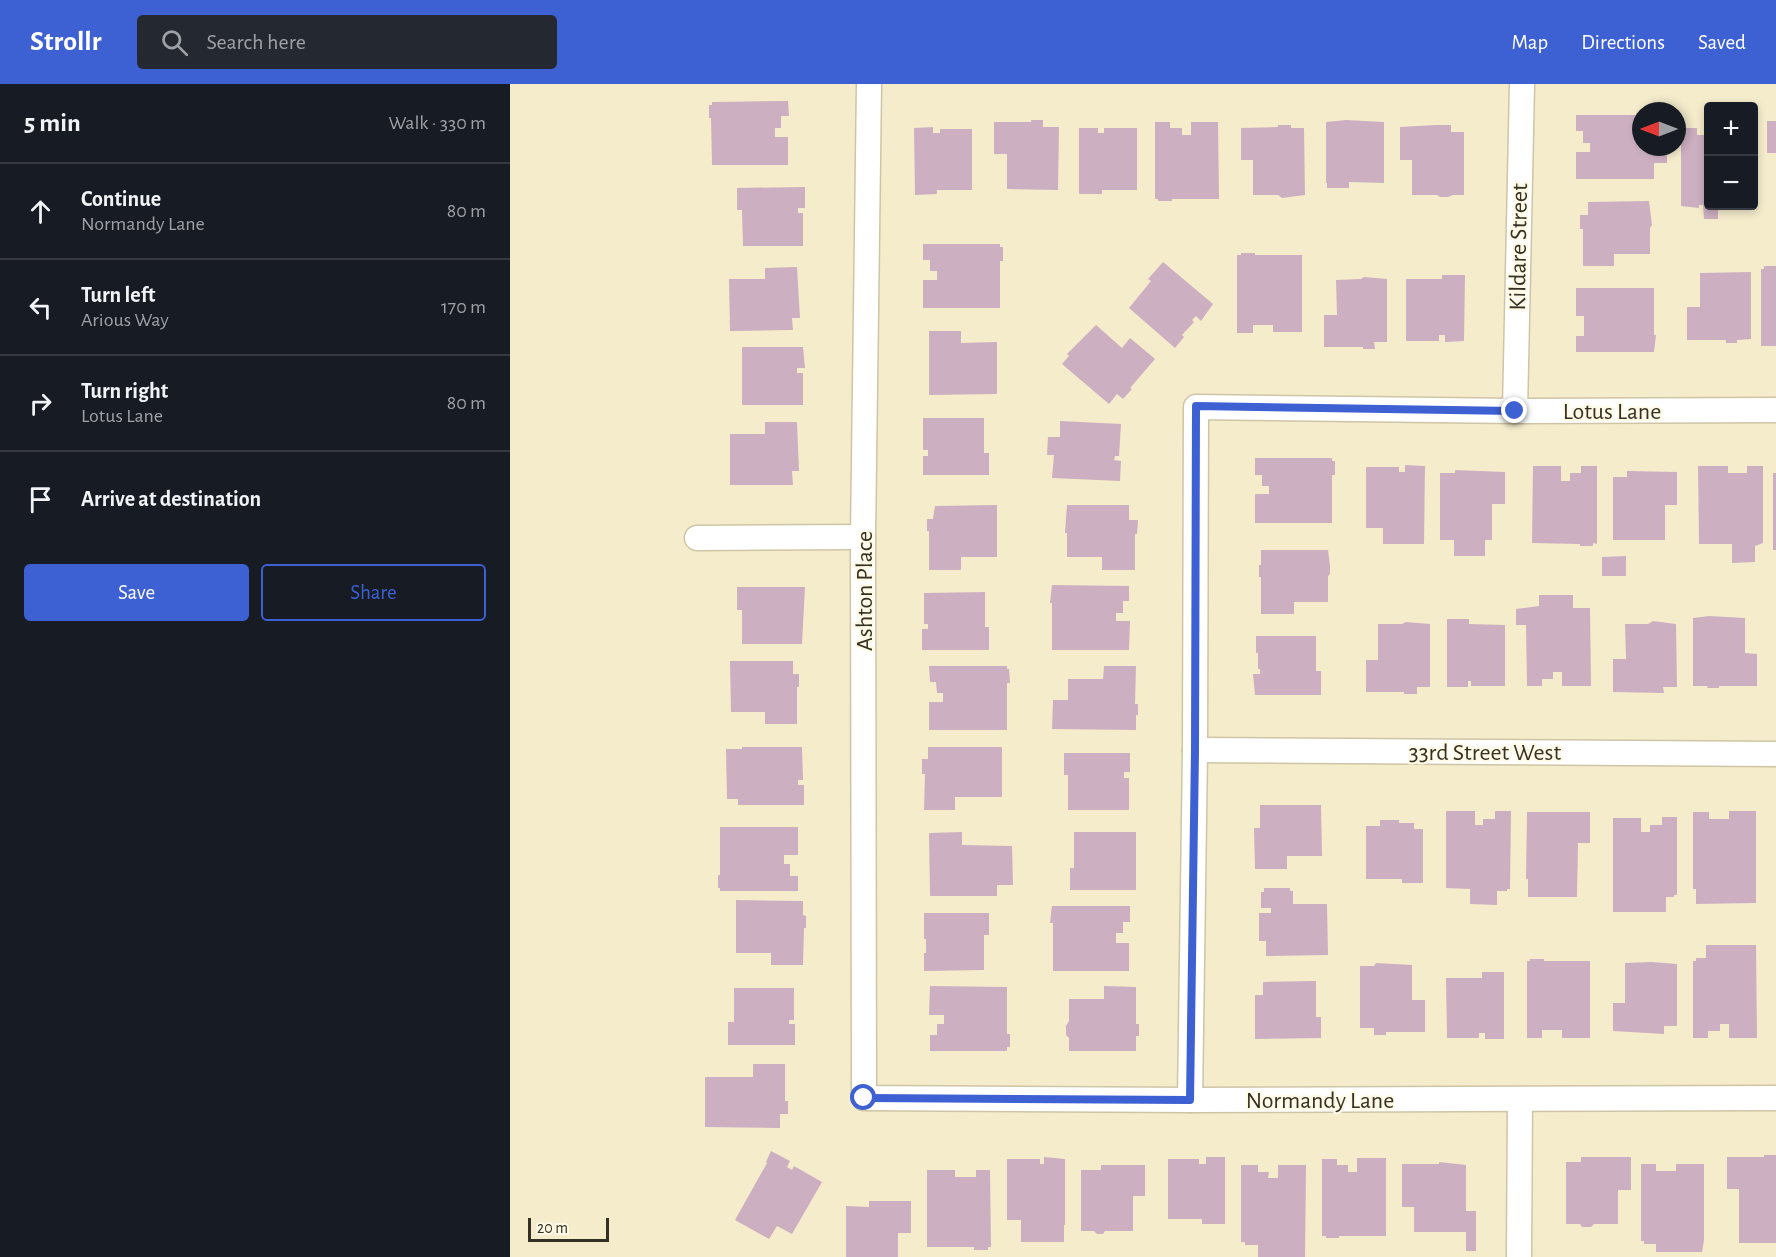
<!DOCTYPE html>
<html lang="en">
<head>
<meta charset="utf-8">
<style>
  :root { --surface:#171b24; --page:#242831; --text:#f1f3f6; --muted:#9ea1a6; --line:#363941; --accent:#3d60d2 }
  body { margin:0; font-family:"Alegreya Sans",sans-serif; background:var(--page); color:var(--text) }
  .controls { position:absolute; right:18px; top:18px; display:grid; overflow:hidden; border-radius:6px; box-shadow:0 3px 9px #0003 }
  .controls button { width:54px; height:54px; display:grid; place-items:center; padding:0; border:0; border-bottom:2px solid var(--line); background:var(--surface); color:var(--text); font:30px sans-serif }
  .compass { position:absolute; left:1122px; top:18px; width:54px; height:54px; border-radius:50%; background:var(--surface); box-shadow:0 3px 9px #0003; rotate:270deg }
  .scale { position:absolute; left:18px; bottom:15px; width:81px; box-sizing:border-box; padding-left:6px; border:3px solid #343124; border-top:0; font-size:16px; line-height:21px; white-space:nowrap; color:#343124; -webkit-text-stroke:4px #fffae6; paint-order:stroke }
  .stop { position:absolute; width:18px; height:18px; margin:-14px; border:4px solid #3d60d2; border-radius:50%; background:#fff }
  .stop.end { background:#3d60d2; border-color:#fff; box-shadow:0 2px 6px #0008 }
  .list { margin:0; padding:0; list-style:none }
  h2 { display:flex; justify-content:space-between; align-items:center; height:78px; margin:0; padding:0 24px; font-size:26px }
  h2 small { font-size:20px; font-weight:400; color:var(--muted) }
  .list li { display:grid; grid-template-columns:39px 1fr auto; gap:18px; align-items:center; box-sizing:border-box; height:96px; padding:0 24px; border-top:2px solid var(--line) }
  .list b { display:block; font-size:22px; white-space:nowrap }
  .list p { margin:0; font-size:20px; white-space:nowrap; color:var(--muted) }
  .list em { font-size:20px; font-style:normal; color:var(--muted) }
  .actions { display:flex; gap:12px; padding:18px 24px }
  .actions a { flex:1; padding:14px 0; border:2px solid var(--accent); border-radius:6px; text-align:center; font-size:21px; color:var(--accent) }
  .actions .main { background:var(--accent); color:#fff }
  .icon { flex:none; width:33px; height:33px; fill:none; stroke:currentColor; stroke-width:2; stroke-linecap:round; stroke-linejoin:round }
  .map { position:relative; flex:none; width:1266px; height:1173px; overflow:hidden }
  header { display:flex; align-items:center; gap:36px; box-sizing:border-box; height:84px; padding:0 30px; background:var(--accent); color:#fff }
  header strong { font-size:28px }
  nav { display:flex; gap:33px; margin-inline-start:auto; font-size:21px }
  .search { width:420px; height:54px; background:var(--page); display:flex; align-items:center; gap:15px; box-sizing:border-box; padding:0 21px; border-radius:6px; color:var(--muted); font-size:22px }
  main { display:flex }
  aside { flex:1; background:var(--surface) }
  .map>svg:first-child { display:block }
  .building { fill:#cdafc2 }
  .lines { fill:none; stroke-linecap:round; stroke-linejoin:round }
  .minor-casing { stroke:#cec5a6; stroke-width:27 }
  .minor { stroke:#fff; stroke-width:24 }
  .route { stroke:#3d60d2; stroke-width:8 }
  .labels { text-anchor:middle; stroke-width:4.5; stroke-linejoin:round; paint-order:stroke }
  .street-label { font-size:24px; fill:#343124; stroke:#fffae6 }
</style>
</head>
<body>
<header>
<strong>Strollr</strong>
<div class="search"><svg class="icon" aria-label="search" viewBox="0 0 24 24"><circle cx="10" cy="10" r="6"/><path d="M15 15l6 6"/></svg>Search here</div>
<nav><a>Map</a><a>Directions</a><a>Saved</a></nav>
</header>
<main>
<aside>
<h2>5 min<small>Walk · 330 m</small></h2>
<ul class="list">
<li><svg class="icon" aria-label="ahead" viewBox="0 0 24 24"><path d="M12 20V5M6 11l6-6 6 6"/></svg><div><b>Continue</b><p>Normandy Lane</p></div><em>80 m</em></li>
<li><svg class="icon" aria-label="left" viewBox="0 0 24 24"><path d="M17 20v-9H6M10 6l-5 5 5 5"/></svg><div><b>Turn left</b><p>Arious Way</p></div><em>170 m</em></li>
<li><svg class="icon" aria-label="right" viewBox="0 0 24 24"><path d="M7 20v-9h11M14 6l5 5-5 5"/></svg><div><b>Turn right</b><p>Lotus Lane</p></div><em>80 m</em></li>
<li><svg class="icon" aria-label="arrive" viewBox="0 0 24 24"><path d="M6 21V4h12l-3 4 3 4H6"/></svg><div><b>Arrive at destination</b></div></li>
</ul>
<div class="actions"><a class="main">Save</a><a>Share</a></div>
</aside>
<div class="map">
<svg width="1266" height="1173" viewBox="0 0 1266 1173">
  <rect width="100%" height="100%" fill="#f5eccc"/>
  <g class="building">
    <path d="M278 17 279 32H271V44H265V53H278V81H202L201 34H199V21H202V18Z"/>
    <path d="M1066 31H1131V63H1157V79H1144V95H1066V68H1080V59H1073V47H1066Z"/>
    <path d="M521 36H533V43H549L548 106 497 105V70H484V38H521Z"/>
    <path d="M836 36 874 38V99L839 98V104H817V99H816V38Z"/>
    <rect x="1257" y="37" width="9" height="32"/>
    <path d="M645 38H660V44H672V51H681V38H708L709 115H662V117H648V115H645Z"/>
    <path d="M768 41H781V44H794L795 111 772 114 768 111H743V76H731V44L768 43Z"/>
    <path d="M925 41H941V48H954V111H943L938 113H930L927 111H902V76H890V43Z"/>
    <path d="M423 43V49H430V45H462V106H427V110L405 111 404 44Z"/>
    <path d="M569 44H588V49H594V44H627V106H592V110H569Z"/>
    <path d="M1171 44H1187V51H1198V122H1208V135H1194L1193 121H1189V124L1171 122Z"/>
    <path d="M295 103V124H288V129H293V162H233L232 126H227V104Z"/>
    <path d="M1139 117 1142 141 1140 144V170H1104V182H1073V145H1070V131H1078V118Z"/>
    <path d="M413 160H490V163H493V177H490V224H413V196H427V187H420V176H413Z"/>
    <path d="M731 169H745V171H792V248H763V241H743V249H727V171H731Z"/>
    <path d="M653 178 703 220 691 237 686 232 682 236 684 238 672 251 674 253 665 264 619 224 641 197 638 195Z"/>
    <path d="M1254 182H1266V262H1251V185H1254Z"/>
    <path d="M287 183 290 234H282L283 246 220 247 219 195H255V184Z"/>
    <path d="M1241 188V255L1227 256V259H1216V256H1177V223H1190V189Z"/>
    <path d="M932 191H955L954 257 935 258V251H929V257H896V195H932Z"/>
    <path d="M854 193 877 195V258H864L865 265H853V263H814V231H827L826 196 851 195Z"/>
    <path d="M1066 204H1144V251H1146L1144 268H1066V252H1074V232H1066Z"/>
    <path d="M586 241 612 264 620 254 645 275 620 304 622 305 613 315 607 310 599 320 552 280 559 272 557 270Z"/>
    <path d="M419 247H451V259L487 258V310L419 311Z"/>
    <path d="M232 263H293L295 284H287V289H293V321H232Z"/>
    <path d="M413 334H474V369H479V391H413V372H418V366H413Z"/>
    <path d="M550 337 611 340 609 372H605L604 376 611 377 610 397 542 394 544 371H537L538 353H550Z"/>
    <path d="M255 338H287L289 387H282L283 401H220V350H255Z"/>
    <path d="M745 374H822V377H825V391H822V439H745V410H759V402H752V391H745Z"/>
    <path d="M895 381 915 382 914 460H873V444H856V383H889V388H895Z"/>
    <path d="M1023 382H1051V397H1060V389H1071V382H1087V460L1083 459V462H1070V460L1022 459Z"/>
    <path d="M1188 382H1218V389H1237V382H1253V459L1245 462V478L1222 479V460H1189Z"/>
    <path d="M945 386 995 388V420H982V456H975V472H944V456H930V389H945Z"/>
    <path d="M1117 387 1167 388V421H1155V456H1103V393H1117Z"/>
    <rect x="1263" y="389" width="3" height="77"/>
    <path d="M487 421V473H451V486H419V447H417V435H423L425 422Z"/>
    <path d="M557 421H619V436H628L627 450H625V486H592V473H557V449H555Z"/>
    <path d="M751 466H818L820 482V490L818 492V518H784V530H751V493H749V481H751Z"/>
    <path d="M1116 472V492H1092V473Z"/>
    <path d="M542 501 619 502V517H613V529H606V537H620L619 566H542V519H540Z"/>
    <path d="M227 503H295L292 560H232V526H227Z"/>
    <path d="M475 508V543H479V566H412V545H418V540H414V509Z"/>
    <path d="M1029 511H1063V524H1080L1081 602H1052V588H1043V595H1032V602H1017L1016 541H1006V525L1029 522Z"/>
    <path d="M1199 532 1235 534V569L1247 570V602H1209V604H1197L1198 602H1183V534Z"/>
    <path d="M937 535H959V540L995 541V602H961V597H958V603H937Z"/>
    <path d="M1143 537 1166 540 1167 603H1153L1154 609 1103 608V575H1116L1115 540H1138Z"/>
    <path d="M896 538 920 540V603H907V610H894V608H856V576H868V540H892Z"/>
    <path d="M746 552H806V587H811V611H745L743 590H750V585H748V569H746Z"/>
    <path d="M220 577H283V590H289V603H287V640H255V628H221Z"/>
    <path d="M419 582H497V585H499L500 599H497V646H419V618H433V609H427L426 598H420Z"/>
    <path d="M594 582H626L625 620H628V631H626V646L542 645 543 616H558V595H593Z"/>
    <path d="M232 663H292L293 696H288V701H294V721H228V715H217L216 665H232Z"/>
    <path d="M418 663H492V713H445V726H414L415 690H412V675H418Z"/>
    <path d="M554 669H620V688H614V694H619V726H558V691H554Z"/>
    <path d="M750 721H811L812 772H777V785H745L744 744H750Z"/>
    <path d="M936 727H965V741H973V735H985V727H1001L1000 805H997V807H987V821L960 820V805L936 804Z"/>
    <path d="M1219 727H1246V819L1186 820V805H1183V728H1199V735H1219Z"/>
    <path d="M1017 728H1080V759H1068L1067 813H1018V795H1016Z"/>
    <path d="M1152 733H1167V811H1164V813H1156V828H1103V734H1131V748H1140V741H1152Z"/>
    <path d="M870 736H889V739H904V745H913V799H892V795H856V742H870Z"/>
    <path d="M210 743H288V771H274V780H280V792H288V807H210V804H208V791H210Z"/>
    <path d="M452 748V761L502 762 503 801H487V812H420L419 749Z"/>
    <path d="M564 748H626V806H560V784H564Z"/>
    <path d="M754 804H780V807H783V820H817L818 871 756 872V857H749V829H761V824H751V808H754Z"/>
    <path d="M226 816 293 817V831L296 832V844H294L293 881H261V869H226Z"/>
    <path d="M542 822H620V838H613V849H606V859H619V887H543V839H540Z"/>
    <path d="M414 829H479V851H474V886L414 887V869H416V855H414Z"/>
    <path d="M1196 861H1246L1247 954H1219V940H1210V947H1198V954H1183V877H1186V874H1196Z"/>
    <path d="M1020 875H1034V877H1080V954H1052V946H1032V954H1017V877H1020Z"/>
    <path d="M1142 878 1167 880V942H1154V950L1103 947V919H1115V879Z"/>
    <path d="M866 879 902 881V916H915V948H876V951H864V944H850V882H864Z"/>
    <path d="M972 888H994V955H975V949H969V954H937L936 894H972Z"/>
    <path d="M806 897V933H811V954L745 955V911H753V898Z"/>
    <path d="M420 902 497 903V950H500V963H497V967H420V951H427V940H434V931H419Z"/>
    <path d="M594 902 626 903V940H629V952H626V967H559V954L556 951V942L559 937V915H594Z"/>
    <path d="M224 904H284V936H279V940H285V961H218V938H224Z"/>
    <path d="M243 980H275V1017H278V1030H270V1044L195 1043V993H243Z"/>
    <path d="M261 1067 280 1077 277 1083 282 1086 284 1082 312 1098 282 1150 267 1142 259 1155 225 1136 257 1079 256 1078Z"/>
    <path d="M1254 1071H1266V1159H1229V1105H1217V1073H1254Z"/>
    <path d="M534 1073 555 1075V1141H554V1158H511V1136H497V1075H530V1080H534Z"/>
    <path d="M696 1073H715V1140H692V1135H658V1075H689V1080H696Z"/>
    <path d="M1071 1073H1121V1106H1108V1140H1084L1081 1143H1072L1070 1140H1056V1078H1071Z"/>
    <path d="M847 1074H876V1152H829V1154H816V1152H812V1075H827V1081H838V1088H847Z"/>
    <path d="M929 1078 956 1081V1127H966V1167H956V1148H904V1123H892V1080H929Z"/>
    <path d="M1131 1080H1146V1087H1166V1080H1194V1156L1192 1168H1146V1160H1134V1157H1131Z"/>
    <path d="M591 1081H635V1112H623V1147H595L593 1150H587L584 1147H571V1086H591Z"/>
    <path d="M731 1081H748V1088H759L758 1094H768V1081H796L795 1173H748V1161H735V1158H731Z"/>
    <path d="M417 1086H445V1093H466V1086H480L481 1163H478V1166H464V1163H417Z"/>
    <path d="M359 1117H401V1149H388V1173H336V1122L359 1123Z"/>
  </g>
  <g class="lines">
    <g class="minor-casing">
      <g id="minor">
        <path d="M359 0 353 453 354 1014 680 1016 1266 1014"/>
        <path d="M1005 327 1012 0"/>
        <path d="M187 454 353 453"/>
        <path d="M685 666 1266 670"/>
        <path d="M680 1016 685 666 686 323 1005 327 1266 326"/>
        <path d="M1009 1173 1010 1016"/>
      </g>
    </g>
    <use href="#minor" class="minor"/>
  </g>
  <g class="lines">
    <path class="route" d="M354 1014 680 1016 685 666 686 322 1005 327"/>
  </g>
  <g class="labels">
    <g class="street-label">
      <text transform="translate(1008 163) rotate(-89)" y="8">Kildare Street</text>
      <text x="1102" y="335">Lotus Lane</text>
      <text transform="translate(354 507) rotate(-90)" y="8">Ashton Place</text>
      <text x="975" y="676">33rd Street West</text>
      <text x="810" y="1024">Normandy Lane</text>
    </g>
  </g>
</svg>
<div class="controls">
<button>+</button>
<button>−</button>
</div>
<svg class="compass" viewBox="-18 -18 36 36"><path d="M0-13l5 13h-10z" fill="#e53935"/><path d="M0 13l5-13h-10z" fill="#9ea1a6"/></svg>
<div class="scale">20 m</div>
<div class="stop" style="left:354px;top:1014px"></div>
<div class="stop end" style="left:1005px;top:327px"></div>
</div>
</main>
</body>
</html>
